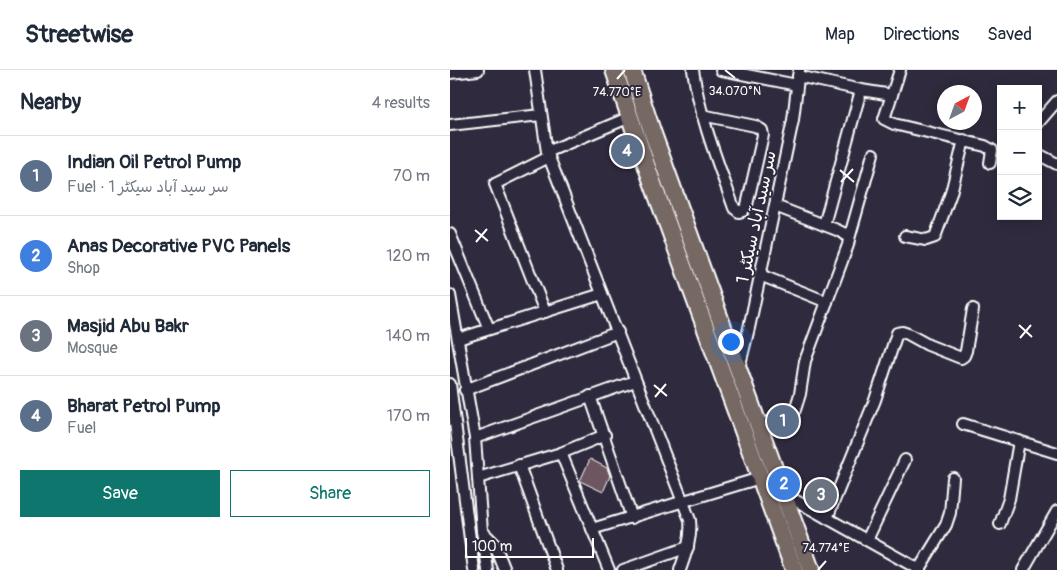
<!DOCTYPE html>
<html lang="en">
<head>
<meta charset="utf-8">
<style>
  :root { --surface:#fff; --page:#f2f2f3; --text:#1f2937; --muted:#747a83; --line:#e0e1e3; --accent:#0f766e }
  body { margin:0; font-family:Pangolin,"Playpen Sans Arabic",sans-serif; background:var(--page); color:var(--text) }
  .controls { position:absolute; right:15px; top:15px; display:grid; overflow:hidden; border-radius:0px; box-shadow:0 2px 12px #0003 }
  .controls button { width:45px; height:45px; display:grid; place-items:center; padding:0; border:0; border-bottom:1px solid var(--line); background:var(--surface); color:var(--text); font:25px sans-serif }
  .compass { position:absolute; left:487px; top:15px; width:45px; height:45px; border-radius:50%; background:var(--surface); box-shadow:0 2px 12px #0003; rotate:41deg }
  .scale { position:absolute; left:15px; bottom:12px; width:129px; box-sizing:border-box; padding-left:5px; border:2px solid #fff; border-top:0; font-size:14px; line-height:18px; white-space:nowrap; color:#fff; -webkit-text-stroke:4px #2f2a3d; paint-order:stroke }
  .you { position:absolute; left:280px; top:271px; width:18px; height:18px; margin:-12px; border:4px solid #fff; border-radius:50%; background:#1a73e8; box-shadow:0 0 0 8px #1a73e833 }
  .badge { display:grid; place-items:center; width:32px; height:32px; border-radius:50%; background:var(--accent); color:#fff; font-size:16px; font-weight:700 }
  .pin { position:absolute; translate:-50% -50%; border:2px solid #fff; box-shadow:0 1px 5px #0006 }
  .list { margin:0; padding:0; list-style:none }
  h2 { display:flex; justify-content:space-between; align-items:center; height:65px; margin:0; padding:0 20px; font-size:21px }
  h2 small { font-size:16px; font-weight:400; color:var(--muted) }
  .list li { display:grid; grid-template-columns:32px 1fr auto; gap:15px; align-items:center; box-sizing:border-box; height:80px; padding:0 20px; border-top:1px solid var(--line) }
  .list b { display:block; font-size:19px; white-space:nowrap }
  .list p { margin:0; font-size:16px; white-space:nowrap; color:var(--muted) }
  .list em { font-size:16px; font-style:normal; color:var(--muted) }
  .actions { display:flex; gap:10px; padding:15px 20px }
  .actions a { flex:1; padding:11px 0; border:1px solid var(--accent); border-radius:0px; text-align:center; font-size:18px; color:var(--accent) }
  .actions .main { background:var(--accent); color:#fff }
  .icon { flex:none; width:28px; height:28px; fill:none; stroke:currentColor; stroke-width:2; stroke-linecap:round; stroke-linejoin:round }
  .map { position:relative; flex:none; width:607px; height:500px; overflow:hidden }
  header { display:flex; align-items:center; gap:30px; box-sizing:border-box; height:70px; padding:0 25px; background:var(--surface); border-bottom:1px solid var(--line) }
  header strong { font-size:24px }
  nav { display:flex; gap:28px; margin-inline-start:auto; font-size:18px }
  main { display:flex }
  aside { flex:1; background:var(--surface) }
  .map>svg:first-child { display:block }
  .building { fill:#6e5660; stroke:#fff }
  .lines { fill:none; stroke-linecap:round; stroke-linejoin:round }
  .minor-casing { stroke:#fff; stroke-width:14 }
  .trunk-casing { stroke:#fff; stroke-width:20 }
  .minor { stroke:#2f2a3d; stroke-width:10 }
  .trunk { stroke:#766864; stroke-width:16 }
  .ticks { fill:none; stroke:#fff; stroke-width:2 }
  .labels { text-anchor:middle; stroke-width:4; stroke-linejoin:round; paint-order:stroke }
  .street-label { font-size:18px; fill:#fff; stroke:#2f2a3d }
  .ticks-label { font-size:12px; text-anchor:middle; fill:#fff; stroke:#2f2a3d; stroke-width:4; stroke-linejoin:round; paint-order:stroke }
</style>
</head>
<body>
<header>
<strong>Streetwise</strong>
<nav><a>Map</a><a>Directions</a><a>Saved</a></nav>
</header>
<main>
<aside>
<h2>Nearby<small>4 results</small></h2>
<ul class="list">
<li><span class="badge" style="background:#5c6f8a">1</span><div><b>Indian Oil Petrol Pump</b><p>Fuel · سر سید آباد سیکٹر 1</p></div><em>70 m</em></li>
<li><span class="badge" style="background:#3f7fe0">2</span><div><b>Anas Decorative PVC Panels</b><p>Shop</p></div><em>120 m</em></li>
<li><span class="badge" style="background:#6b7280">3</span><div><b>Masjid Abu Bakr</b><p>Mosque</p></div><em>140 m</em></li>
<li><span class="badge" style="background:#5c6f8a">4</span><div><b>Bharat Petrol Pump</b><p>Fuel</p></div><em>170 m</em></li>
</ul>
<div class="actions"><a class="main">Save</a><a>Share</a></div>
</aside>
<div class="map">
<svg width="607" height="500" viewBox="0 0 607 500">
  <rect width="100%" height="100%" fill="#2f2a3d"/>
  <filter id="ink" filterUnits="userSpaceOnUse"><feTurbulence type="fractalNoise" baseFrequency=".02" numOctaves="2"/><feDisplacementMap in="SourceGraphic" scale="10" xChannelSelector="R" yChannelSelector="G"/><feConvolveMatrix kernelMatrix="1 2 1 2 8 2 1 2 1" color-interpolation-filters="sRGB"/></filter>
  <g filter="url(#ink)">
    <path class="building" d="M140 389 157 398 160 406 153 422 130 411Z"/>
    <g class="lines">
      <g class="minor-casing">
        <g id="minor">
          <path d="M85 0 97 82 240 450C242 468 236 483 230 500"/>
          <path d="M243 0C250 48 268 93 284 138L289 142 293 141 297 135 313 65 312 60 305 56 252 45"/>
          <path d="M271 0 347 15"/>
          <path d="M450 0 434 49 444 54 535 76 542 80 540 93"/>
          <path d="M0 3 28 0"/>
          <path d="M348 6 411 20 442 25"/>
          <path d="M588 53 607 31"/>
          <path d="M0 55 91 45"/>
          <path d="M97 82 180 47"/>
          <path d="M588 84 607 94"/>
          <path d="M374 155 411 20"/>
          <path d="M0 164 39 259"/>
          <path d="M455 166 476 170 485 167 501 123 514 70"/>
          <path d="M399 169 423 84"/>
          <path d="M310 205 377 232"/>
          <path d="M0 225 25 368 32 461 38 500"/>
          <path d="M95 242 45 114 99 87"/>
          <path d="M8 269 152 224"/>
          <path d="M289 298 299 258 343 50 349 0"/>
          <path d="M0 314 24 500"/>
          <path d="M15 320 168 262"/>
          <path d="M140 326 182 448"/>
          <path d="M513 354 607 383"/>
          <path d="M308 356 341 344 345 340 350 324 355 291 398 175 399 169 395 164 387 160 325 136"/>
          <path d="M25 368 185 311"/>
          <path d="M111 383 159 500"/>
          <path d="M69 395 107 500"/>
          <path d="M28 408 111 383 155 365"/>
          <path d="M334 424 470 500"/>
          <path d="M377 448 425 330 447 263 452 262 458 264 478 275 511 288 514 286 516 281 523 239"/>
          <path d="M550 454 559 429 569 371"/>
          <path d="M142 459 310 408"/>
          <path d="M32 461 44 473 55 500"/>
          <path d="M417 470 455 390"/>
          <path d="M469 499 496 455 500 443 503 408"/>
          <path d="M173 500 238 477"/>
          <path d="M573 500 607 441"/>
        </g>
      </g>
      <g class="trunk-casing">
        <g id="trunk">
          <path d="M164 0 200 106 344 500"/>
          <path d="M182 0 203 64 361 500"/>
        </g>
      </g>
      <use href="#minor" class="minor"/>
      <use href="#trunk" class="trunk"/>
    </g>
  </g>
  <path class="ticks" d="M275 0 285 8M167 9 175 0M390 100 404 112M391 112 403 99M25 160 38 171M26 172 37 159M569 255 582 267M570 268 581 255M204 315 217 326M205 327 216 314M368 500 376 491"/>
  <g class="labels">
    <g class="street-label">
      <text transform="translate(306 147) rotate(-78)" y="6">سر سید آباد سیکٹر 1</text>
    </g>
  </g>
  <g class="ticks-label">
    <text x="285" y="25">34.070°N</text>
    <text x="167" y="26">74.770°E</text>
    <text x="376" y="482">74.774°E</text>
  </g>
</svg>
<div class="controls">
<button>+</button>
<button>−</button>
<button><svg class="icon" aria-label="layers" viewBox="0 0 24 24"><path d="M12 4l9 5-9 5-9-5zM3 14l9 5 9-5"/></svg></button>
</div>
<svg class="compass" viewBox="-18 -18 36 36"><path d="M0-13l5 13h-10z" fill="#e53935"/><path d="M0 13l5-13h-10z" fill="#747a83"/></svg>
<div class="scale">100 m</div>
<div class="you"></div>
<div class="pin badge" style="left:333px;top:351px;background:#5c6f8a">1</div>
<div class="pin badge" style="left:334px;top:414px;background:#3f7fe0">2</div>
<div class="pin badge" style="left:371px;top:425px;background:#6b7280">3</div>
<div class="pin badge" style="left:177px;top:81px;background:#5c6f8a">4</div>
</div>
</main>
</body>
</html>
